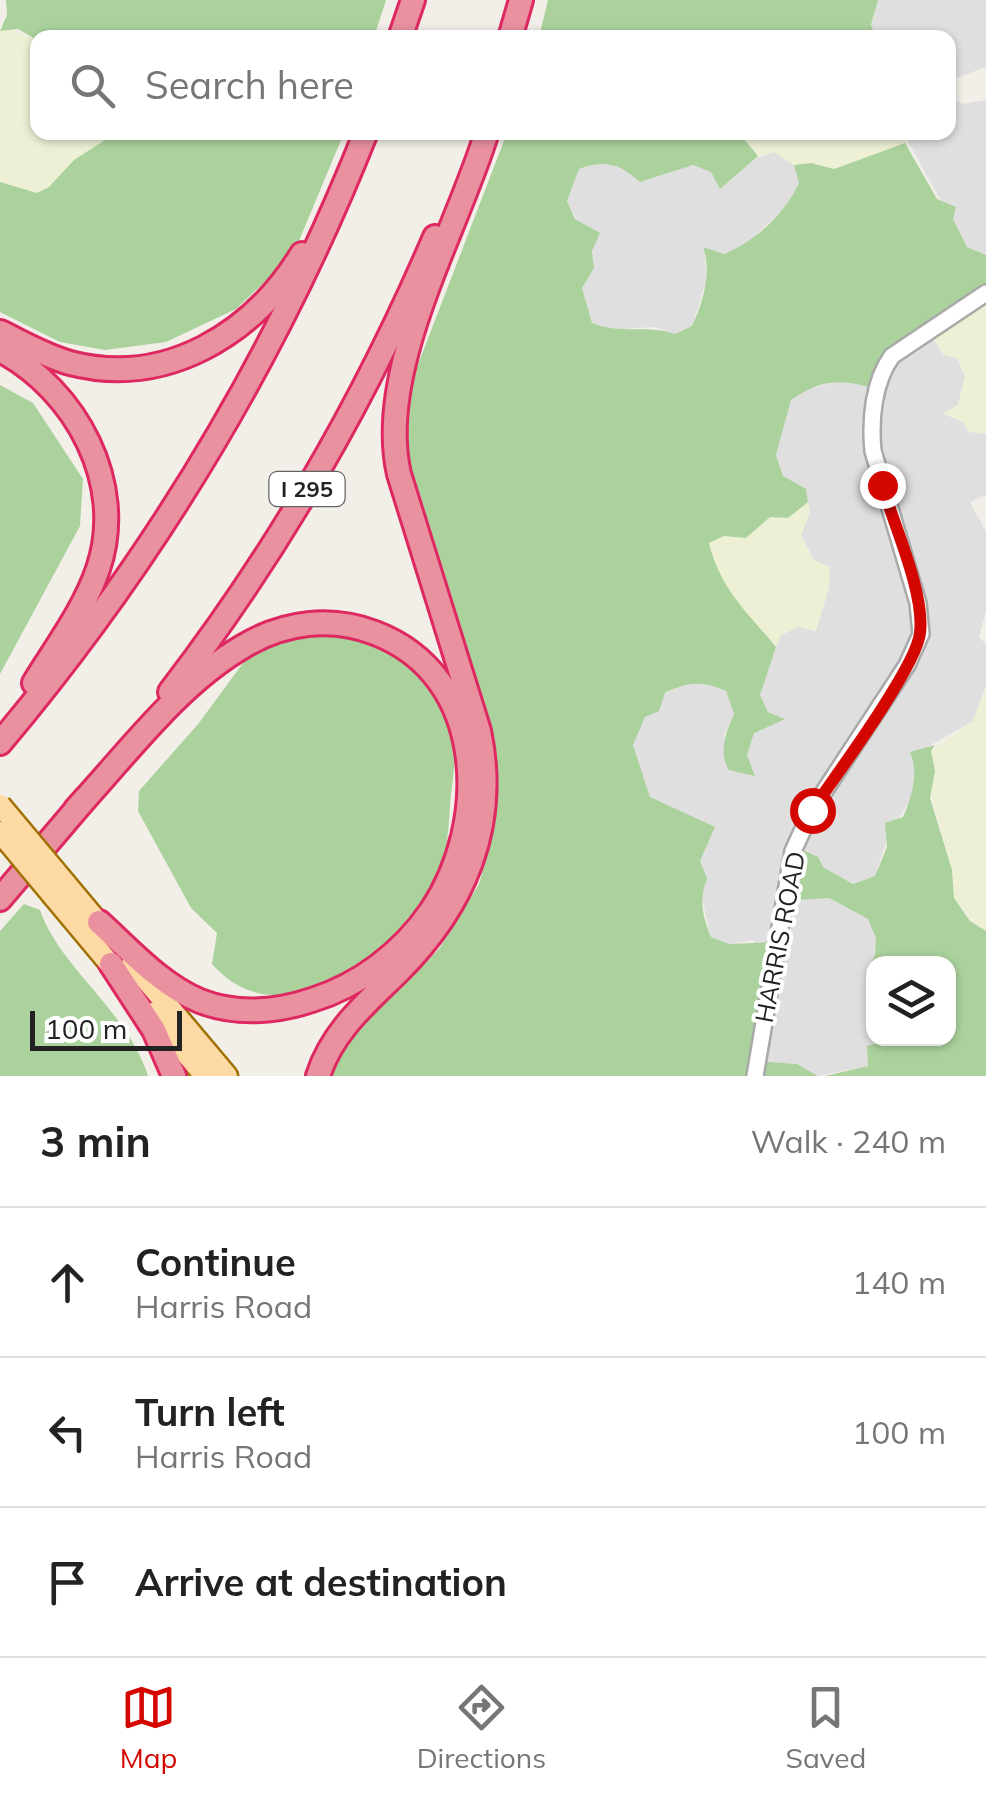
<!DOCTYPE html>
<html lang="en">
<head>
<meta charset="utf-8">
<style>
  :root { --surface:#fff; --page:#f2f2f2; --text:#222; --muted:#767676; --line:#e0e0e0; --accent:#d40600 }
  body { margin:0; font-family:Mulish,sans-serif; background:var(--page); color:var(--text) }
  .controls { position:absolute; right:30px; bottom:30px; display:grid; overflow:hidden; border-radius:20px; box-shadow:0 2px 8px #0004 }
  .controls button { width:90px; height:90px; display:grid; place-items:center; padding:0; border:0; border-bottom:2px solid var(--line); background:var(--surface); color:var(--text); font:50px sans-serif }
  .scale { position:absolute; left:30px; bottom:25px; width:152px; box-sizing:border-box; padding-left:10px; border:5px solid #222; border-top:0; font-size:28px; line-height:35px; white-space:nowrap; color:#222; -webkit-text-stroke:8px #fff; paint-order:stroke }
  .stop { position:absolute; width:30px; height:30px; margin:-22px; border:8px solid #d40600; border-radius:50%; background:#fff }
  .stop.end { background:#d40600; border-color:#fff; box-shadow:0 2px 10px #0008 }
  .list { margin:0; padding:0; list-style:none }
  h2 { display:flex; justify-content:space-between; align-items:center; height:130px; margin:0; padding:0 40px; font-size:42px }
  h2 small { font-size:32px; font-weight:400; color:var(--muted) }
  .list li { display:grid; grid-template-columns:65px 1fr auto; gap:30px; align-items:center; box-sizing:border-box; height:150px; padding:0 40px; border-top:2px solid var(--line) }
  .list b { display:block; font-size:38px; white-space:nowrap }
  .list p { margin:0; font-size:32px; white-space:nowrap; color:var(--muted) }
  .list em { font-size:32px; font-style:normal; color:var(--muted) }
  .icon { flex:none; width:55px; height:55px; fill:none; stroke:currentColor; stroke-width:2; stroke-linecap:round; stroke-linejoin:round }
  .map { position:relative; flex:none; width:986px; height:1076px; overflow:hidden }
  .search { position:absolute; background:var(--surface); box-shadow:0 2px 8px #0004; left:30px; right:30px; top:30px; height:110px; display:flex; align-items:center; gap:25px; box-sizing:border-box; padding:0 35px; border-radius:20px; color:var(--muted); font-size:38px }
  .sheet { height:580px; background:var(--surface) }
  nav { display:flex; justify-content:space-around; align-items:center; box-sizing:border-box; height:140px; border-top:2px solid var(--line); background:var(--surface); font-size:28px; color:var(--muted) }
  nav a { display:grid; justify-items:center; gap:5px }
  nav .on { color:var(--accent) }
  .map>svg:first-child { display:block }
  .residential { fill:#e0dfdf }
  .farmland { fill:#edf0d5 }
  .forest { fill:#abd29d }
  .lines { fill:none; stroke-linecap:round; stroke-linejoin:round }
  .minor-casing { stroke:#a9a9a9; stroke-width:20 }
  .major-casing { stroke:#a07000; stroke-width:25 }
  .highway-casing { stroke:#de2861; stroke-width:28 }
  .minor { stroke:#fff; stroke-width:15 }
  .major { stroke:#fdd9a3; stroke-width:20 }
  .highway { stroke:#e9919f; stroke-width:22 }
  .major-bridge-casing { stroke:#a07000; stroke-width:25; stroke-linecap:butt }
  .major-bridge { stroke:#fdd9a3; stroke-width:20 }
  .route { stroke:#d40600; stroke-width:12 }
  .labels { text-anchor:middle; stroke-width:8; stroke-linejoin:round; paint-order:stroke }
  .shield { fill:#fff; stroke:#646464; stroke-width:2.5 }
  .shield-label { font-size:22px; font-weight:bold; fill:#222 }
  .street-label { font-size:25px; fill:#222; stroke:#fff }
</style>
</head>
<body>
<div class="map">
<svg width="986" height="1076" viewBox="0 0 986 1076">
  <rect width="100%" height="100%" fill="#f2efe9"/>
  <g class="residential">
    <path d="M878 0H986V67L949 81 948 38 876 37 871 26Z"/>
    <path d="M949 97 963 104 986 100V255L967 247 903 133 948 132Z"/>
    <path d="M774 152 794 165 799 183 792 201 743 247 724 254 704 248 707 279 692 327 675 334 654 327 609 330 592 323 582 288 594 268 592 251 567 201 579 169 602 161 631 172 640 182 693 165 711 172 720 188 750 160Z"/>
    <path d="M926 332 958 359 965 377 958 405 944 413 986 434V495L970 502 986 532V611L979 637 986 644V686L973 721 922 750 911 799 889 833 875 876 853 884 823 867 815 899 829 898 868 919 876 938 875 955 865 974 873 975 874 1038 890 1039 867 1046 868 1066 818 1076 797 1064 757 1061 754 940 729 944 711 937 701 895 707 878 700 861 706 842 676 810 650 797 633 745 645 717 665 694 687 682 707 683 726 691 734 714 724 735 726 747 747 755 754 732 783 718 768 712 760 695 763 680 781 635 798 627 815 630 829 588 801 535 810 512 806 490 783 476 776 455 791 400 805 390 881 370Z"/>
  </g>
  <g class="farmland">
    <path d="M6 27 37 40 38 132 116 133 74 160 49 187 37 193 0 182V31Z"/>
    <path d="M739 133H903L905 143 829 170 811 163 794 165 774 152 758 156Z"/>
    <path d="M986 291V434L968 432 963 421 942 414 958 405 965 377 958 359 943 354 928 331Z"/>
    <path d="M808 502 810 512 801 535 813 560 830 567 829 588 816 631 798 627 781 635 776 647 741 611 715 568 709 543 724 536 746 538 771 517 788 518Z"/>
    <path d="M986 686V931H981L954 898 952 870 929 788 935 771 931 751 973 721Z"/>
  </g>
  <g class="forest">
    <path d="M6 0H386L374 37 37 40 18 29 0 31 7 15Z"/>
    <path d="M548 0H878L871 25 876 37H539Z"/>
    <path d="M116 133H344L293 255 236 309 166 342 105 350 60 342 0 312V182L37 193 49 187 74 160Z"/>
    <path d="M507 133H739L758 156 720 189 711 172 693 165 640 182C620 164 606 159 579 169L567 201 575 219 600 233 592 251 594 268 582 288 592 323C621 335 647 324 675 334L692 326C703 302 712 273 703 247L724 254C754 242 786 213 799 183L794 165 811 163 834 169 905 143 937 199 956 207 953 219 967 247 986 255V291L899 349 877 390C844 378 821 379 791 400L776 455 783 476 806 489 808 502 788 518 770 517 746 538 724 536 709 543C720 589 748 613 776 647L760 695 768 712 785 719 754 733 747 755 755 776 729 770C718 753 726 731 734 714L726 691C702 681 689 681 665 693L659 711 645 717 633 745 650 797 715 827 700 861 707 878C699 900 702 915 711 937L729 944 776 942 757 1061 797 1064 818 1076H331L340 1047 439 949 479 884 492 836 498 788 490 721 408 456 402 406Z"/>
    <path d="M0 385 33 403 83 479 80 526 0 674Z"/>
    <path d="M339 634C387 647 445 679 454 734 457 753 453 775 451 795 448 820 450 846 439 870 405 946 284 1047 212 964L217 933 191 908 138 811 139 791 199 723 243 663 262 647 292 636Z"/>
    <path d="M935 745 931 751 935 771 930 798 952 870 954 898 970 921 986 931V1076H825L868 1066 867 1046 890 1039 948 1038V964H874L873 975H865L875 955 876 938 868 919 829 898 784 901 796 847 818 857 823 867 853 884 875 876 887 847 885 823 903 817C912 797 919 772 910 752Z"/>
    <path d="M24 904 40 910C60 968 127 1010 148 1076H0V931Z"/>
  </g>
  <g class="lines">
    <g class="minor-casing">
      <path id="minor" d="M755 1076 793 851 812 810 907 665 921 634 918 603 873 451C870 421 873 382 892 356L986 293"/>
    </g>
    <g class="major-casing">
      <g id="major">
        <path d="M66 884 107 933"/>
        <path d="M54 897 120 976"/>
        <path d="M132 963 227 1076"/>
        <path d="M152 1013 205 1076"/>
      </g>
    </g>
    <g class="highway-casing">
      <g id="highway">
        <path d="M400 38 413 0"/>
        <path d="M510 38 521 0"/>
        <path d="M0 332C23 343 45 356 70 363 166 388 253 334 302 254"/>
        <path d="M0 350C76 390 127 484 98 569 84 610 56 647 34 683"/>
        <path d="M170 692C277 553 366 398 435 237"/>
        <path d="M0 743C155 559 277 356 366 132"/>
        <path d="M76 809C127 754 178 684 244 646 284 622 331 616 375 633 488 676 490 823 431 911 402 953 360 985 312 1000 276 1012 236 1015 200 1001 161 985 130 950 99 922"/>
        <path d="M0 899 85 799"/>
        <path d="M111 964 154 1030 174 1076"/>
        <path d="M318 1076C332 1032 365 1004 397 973 464 907 499 826 479 731L399 474C375 370 456 233 487 132"/>
      </g>
    </g>
    <use href="#minor" class="minor"/>
    <use href="#major" class="major"/>
    <use href="#highway" class="highway"/>
    <g class="major-bridge-casing">
      <g id="major-bridge">
        <path d="M0 805 66 884"/>
        <path d="M0 832 54 897"/>
      </g>
    </g>
    <use href="#major-bridge" class="major-bridge"/>
  </g>
  <g class="lines">
    <path class="route" d="M812 810C835 777 917 666 920 633 925 593 894 525 882 485"/>
  </g>
  <g class="labels">
    <rect class="shield" x="269.5" y="472" width="75" height="34" rx="8"/>
    <g class="shield-label">
      <text x="307" y="497">I 295</text>
    </g>
    <g class="street-label">
      <text transform="translate(780 937) rotate(-79)" y="9">HARRIS ROAD</text>
    </g>
  </g>
</svg>
<div class="controls">
<button><svg class="icon" aria-label="layers" viewBox="0 0 24 24"><path d="M12 4l9 5-9 5-9-5zM3 14l9 5 9-5"/></svg></button>
</div>
<div class="scale">100 m</div>
<div class="stop" style="left:812px;top:810px"></div>
<div class="stop end" style="left:882px;top:485px"></div>
<div class="search"><svg class="icon" aria-label="search" viewBox="0 0 24 24"><circle cx="10" cy="10" r="6"/><path d="M15 15l6 6"/></svg>Search here</div>
</div>
<section class="sheet">
<h2>3 min<small>Walk · 240 m</small></h2>
<ul class="list">
<li><svg class="icon" aria-label="ahead" viewBox="0 0 24 24"><path d="M12 20V5M6 11l6-6 6 6"/></svg><div><b>Continue</b><p>Harris Road</p></div><em>140 m</em></li>
<li><svg class="icon" aria-label="left" viewBox="0 0 24 24"><path d="M17 20v-9H6M10 6l-5 5 5 5"/></svg><div><b>Turn left</b><p>Harris Road</p></div><em>100 m</em></li>
<li><svg class="icon" aria-label="arrive" viewBox="0 0 24 24"><path d="M6 21V4h12l-3 4 3 4H6"/></svg><div><b>Arrive at destination</b></div></li>
</ul>
</section>
<nav>
<a class="on"><svg class="icon" aria-label="map" viewBox="0 0 24 24"><path d="M3 6l6-2 6 2 6-2v14l-6 2-6-2-6 2zM9 4v14M15 6v14"/></svg>Map</a>
<a><svg class="icon" aria-label="directions" viewBox="0 0 24 24"><path d="M12 3l9 9-9 9-9-9zM9 14v-3h6M13 9l2 2-2 2"/></svg>Directions</a>
<a><svg class="icon" aria-label="saved" viewBox="0 0 24 24"><path d="M7 4h10v16l-5-4-5 4z"/></svg>Saved</a>
</nav>
</body>
</html>
